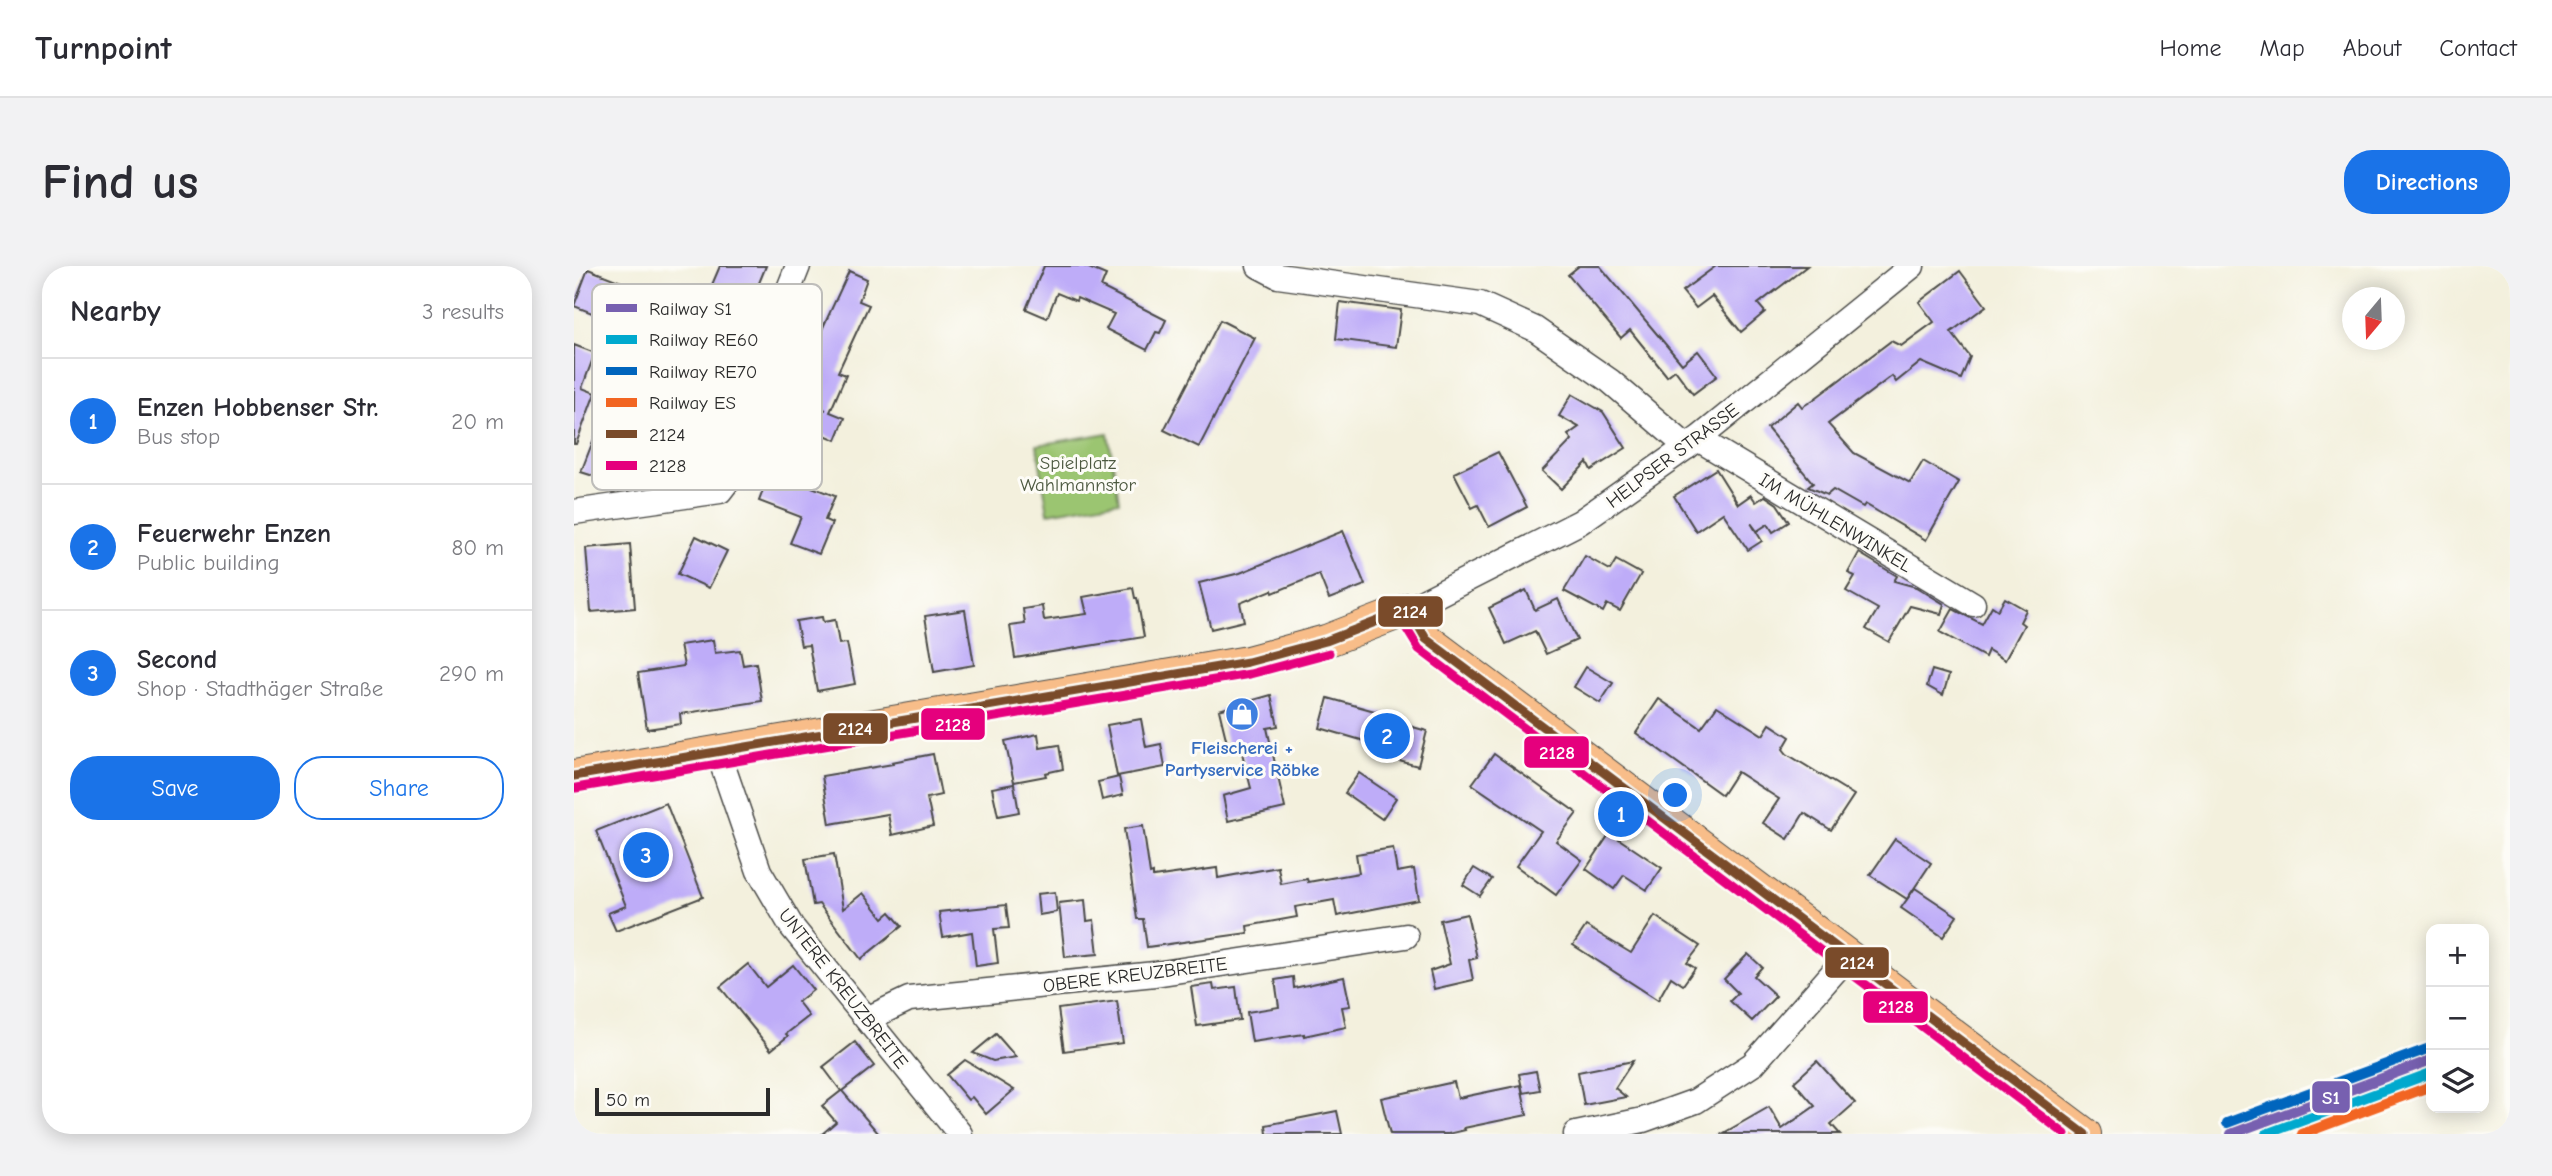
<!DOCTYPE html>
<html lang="en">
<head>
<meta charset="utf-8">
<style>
  :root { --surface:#fff; --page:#f2f2f3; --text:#2b2b33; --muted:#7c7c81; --line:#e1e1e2; --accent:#1a73e8 }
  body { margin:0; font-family:"Comic Neue",sans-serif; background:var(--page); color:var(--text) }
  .controls { position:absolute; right:21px; bottom:21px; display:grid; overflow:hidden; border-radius:14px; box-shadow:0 4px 18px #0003 }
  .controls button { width:63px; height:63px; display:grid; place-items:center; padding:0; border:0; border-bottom:2px solid var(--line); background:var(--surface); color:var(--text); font:35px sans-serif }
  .compass { position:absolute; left:1768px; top:21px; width:63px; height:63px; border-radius:50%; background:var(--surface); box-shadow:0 4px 18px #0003; rotate:199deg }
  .scale { position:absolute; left:21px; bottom:18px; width:175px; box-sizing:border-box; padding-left:7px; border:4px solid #2b2b2b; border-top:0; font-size:19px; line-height:24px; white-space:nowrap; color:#2b2b2b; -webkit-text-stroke:5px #fdfcf7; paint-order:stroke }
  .you { position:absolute; left:1102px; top:530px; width:24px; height:24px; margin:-18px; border:5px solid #fff; border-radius:50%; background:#1a73e8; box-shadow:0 0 0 10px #1a73e833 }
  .badge { display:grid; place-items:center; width:46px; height:46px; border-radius:50%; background:var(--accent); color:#fff; font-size:23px; font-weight:700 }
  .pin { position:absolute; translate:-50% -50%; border:4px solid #fff; box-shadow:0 2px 7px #0006 }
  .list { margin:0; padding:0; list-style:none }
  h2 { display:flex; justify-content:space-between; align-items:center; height:91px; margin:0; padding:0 28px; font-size:30px }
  h2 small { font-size:23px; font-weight:400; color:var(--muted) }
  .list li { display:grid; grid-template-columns:46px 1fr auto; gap:21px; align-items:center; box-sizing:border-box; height:126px; padding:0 28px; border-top:2px solid var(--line) }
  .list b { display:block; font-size:26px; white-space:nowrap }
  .list p { margin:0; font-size:23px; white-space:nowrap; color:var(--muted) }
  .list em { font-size:23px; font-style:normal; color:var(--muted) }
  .actions { display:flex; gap:14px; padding:21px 28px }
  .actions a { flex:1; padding:16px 0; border:2px solid var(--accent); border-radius:28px; text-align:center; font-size:24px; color:var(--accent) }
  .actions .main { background:var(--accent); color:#fff }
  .icon { flex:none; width:38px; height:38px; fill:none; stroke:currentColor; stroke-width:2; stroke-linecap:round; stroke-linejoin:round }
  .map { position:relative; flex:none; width:1936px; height:868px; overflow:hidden; border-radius:28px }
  header { display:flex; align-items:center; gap:42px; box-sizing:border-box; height:98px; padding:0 35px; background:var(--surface); border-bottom:2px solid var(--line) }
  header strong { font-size:33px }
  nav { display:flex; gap:38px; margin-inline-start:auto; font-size:24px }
  .intro { display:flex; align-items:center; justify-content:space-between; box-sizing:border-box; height:168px; padding:0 42px }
  h1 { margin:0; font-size:49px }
  .button { padding:18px 32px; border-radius:28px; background:var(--accent); color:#fff; font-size:24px; font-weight:700 }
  main { display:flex; gap:42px; padding:0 42px }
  aside { flex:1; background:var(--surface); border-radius:28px; box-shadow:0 4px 18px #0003 }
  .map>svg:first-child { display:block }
  .green { fill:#9bc571; stroke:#63784e; stroke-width:2 }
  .building { fill:#beacf8 }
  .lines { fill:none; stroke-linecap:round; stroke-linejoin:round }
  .minor-casing { stroke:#494946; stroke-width:27 }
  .major-casing { stroke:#494946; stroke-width:34 }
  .minor { stroke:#fff; stroke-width:24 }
  .major { stroke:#f8bd89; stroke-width:32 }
  .bus-1-casing { stroke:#fdfcf7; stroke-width:14 }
  .bus-2-casing { stroke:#fdfcf7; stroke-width:14 }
  .bus-1 { stroke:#7a4b2a; stroke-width:9 }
  .bus-2 { stroke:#e5007d; stroke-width:9 }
  .rail-1-casing { stroke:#fdfcf7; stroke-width:16 }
  .rail-2-casing { stroke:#fdfcf7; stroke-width:16 }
  .rail-3-casing { stroke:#fdfcf7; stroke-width:16 }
  .rail-4-casing { stroke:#fdfcf7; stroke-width:16 }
  .rail-1 { stroke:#7760b0; stroke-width:10 }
  .rail-2 { stroke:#00a9ce; stroke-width:10 }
  .rail-3 { stroke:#0065bd; stroke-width:10 }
  .rail-4 { stroke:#f26522; stroke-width:10 }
  .labels { text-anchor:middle; stroke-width:6; stroke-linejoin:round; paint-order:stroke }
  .street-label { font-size:19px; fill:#2b2b2b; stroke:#fdfcf7 }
  .park-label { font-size:19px; fill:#4d5940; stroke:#fdfcf7 }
  .shop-label { font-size:19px; font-weight:bold; fill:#366cbe; stroke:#fdfcf7 }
  .key { fill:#fdfcf7; stroke:#bebdba; stroke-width:2 }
  .key-label { font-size:19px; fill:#2b2b2b }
  .line-badge { stroke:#fdfcf7; stroke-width:2.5 }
  .badge-label { font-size:19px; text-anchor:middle; font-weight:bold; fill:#fff }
</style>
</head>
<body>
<header>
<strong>Turnpoint</strong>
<nav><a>Home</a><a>Map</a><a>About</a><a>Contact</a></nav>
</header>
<div class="intro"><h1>Find us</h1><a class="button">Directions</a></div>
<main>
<aside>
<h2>Nearby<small>3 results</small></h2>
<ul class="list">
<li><span class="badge">1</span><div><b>Enzen Hobbenser Str.</b><p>Bus stop</p></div><em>20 m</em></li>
<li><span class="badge">2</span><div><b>Feuerwehr Enzen</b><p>Public building</p></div><em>80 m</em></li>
<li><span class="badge">3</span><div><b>Second</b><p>Shop · Stadthäger Straße</p></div><em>290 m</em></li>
</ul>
<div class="actions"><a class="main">Save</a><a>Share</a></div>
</aside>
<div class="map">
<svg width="1936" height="868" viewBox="0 0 1936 868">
  <rect width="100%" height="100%" fill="#fdfcf7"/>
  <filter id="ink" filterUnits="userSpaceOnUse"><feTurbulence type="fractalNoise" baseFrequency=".0143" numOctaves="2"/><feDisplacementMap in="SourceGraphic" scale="14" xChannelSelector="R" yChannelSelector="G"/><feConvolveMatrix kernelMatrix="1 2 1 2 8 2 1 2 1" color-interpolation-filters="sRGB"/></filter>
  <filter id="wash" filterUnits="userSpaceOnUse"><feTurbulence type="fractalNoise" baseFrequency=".00686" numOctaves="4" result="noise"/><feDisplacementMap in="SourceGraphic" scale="28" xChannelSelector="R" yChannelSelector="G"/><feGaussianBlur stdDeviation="1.57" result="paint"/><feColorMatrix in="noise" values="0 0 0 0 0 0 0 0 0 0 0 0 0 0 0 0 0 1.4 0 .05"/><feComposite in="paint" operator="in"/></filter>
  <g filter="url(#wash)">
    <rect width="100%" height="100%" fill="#f3f0dd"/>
    <path class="green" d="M534 167 545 235 474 247 463 179Z"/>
    <g id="blocks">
      <g class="building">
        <path d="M146 0H192L160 78 156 76 131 138 88 120 84 131 63 124 72 101 63 99 70 81 98 91 117 43 126 47Z"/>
        <path d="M470 0H510L532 9 527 21 592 54 586 67 582 66 573 84 532 63 540 48 503 32 502 35 483 27 473 52 452 43Z"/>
        <path d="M1005 0H1026L1108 98 1124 85 1143 110 1119 128 1101 104 1093 110 1056 64 1047 72 994 9Z"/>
        <path d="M1142 0H1233L1184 38 1191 46 1167 66 1138 30 1122 42 1108 25Z"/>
        <path d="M14 3 50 17 36 54 0 40Z"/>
        <path d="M275 5 293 13 285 35 295 39 264 106 272 109 256 146 271 152 262 174 234 162 243 141 252 144 212 128 227 91 234 94Z"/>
        <path d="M1386 5 1412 40 1377 66 1396 91 1387 113 1347 96 1322 116 1318 110 1254 158 1280 187 1336 217 1349 195 1385 216 1352 274 1291 238 1289 241 1259 224 1253 229 1234 221 1239 217 1193 162 1224 136 1228 141 1239 134 1317 75 1327 80 1360 56 1345 36Z"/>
        <path d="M766 36 827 44 822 81 762 73Z"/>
        <path d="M646 54 681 72 625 181 590 164Z"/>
        <path d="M0 79 21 87 8 122 21 127 2 178H0Z"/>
        <path d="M998 128 1029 146 1052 182 1017 204 1013 196 987 223 968 205 998 174 994 169 1005 161 985 150Z"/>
        <path d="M28 152 84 173 72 205 37 192 29 213 7 206Z"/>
        <path d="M206 181 240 194 230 218 261 230 251 254 258 257 245 288 216 277 227 251 185 235Z"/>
        <path d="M924 186 953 241 915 261 904 239 898 242 880 207Z"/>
        <path d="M1142 203 1164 238 1177 229 1182 236 1191 230 1203 238 1215 256 1199 266 1194 258 1183 265 1177 257 1188 275 1174 284 1149 247 1122 265 1100 230Z"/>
        <path d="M769 265 791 319 755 333 745 308 699 327 698 324 666 337 670 355 637 363 625 317 666 307Z"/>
        <path d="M122 270 153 285 135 322 104 308Z"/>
        <path d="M56 278 61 342 17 346 12 282Z"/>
        <path d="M1285 287 1323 310 1320 315 1342 321 1370 338 1367 348 1336 340 1315 376 1292 363 1304 343 1272 325 1281 310 1274 307Z"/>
        <path d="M1011 290 1036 304 1042 294 1067 308 1046 345 1033 338 1029 346 990 325Z"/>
        <path d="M559 322 561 332H563L570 371 441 392 436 360 451 358 449 343 468 340 470 354 513 348 509 331Z"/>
        <path d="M952 324 961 344 984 333 1003 374 972 388 961 365 932 378 915 342Z"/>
        <path d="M1431 332 1452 344 1446 356 1450 359 1431 394 1414 384 1411 391 1366 366 1379 343 1408 358 1418 340 1424 344Z"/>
        <path d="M391 344 400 399 360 406 351 350Z"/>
        <path d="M248 351 249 356 261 354 265 378 273 377 281 418 243 425 235 379 227 380 222 355Z"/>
        <path d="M139 374 141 387 166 384 169 399 182 397 188 435 106 448 107 458 73 463 64 407 110 400 106 379Z"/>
        <path d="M1012 401 1039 417 1026 437 1000 421Z"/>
        <path d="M1358 404 1375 409 1369 429 1353 420Z"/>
        <path d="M697 429 704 460 693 462 711 542 654 555 649 530 677 522 667 483 655 485 645 444Z"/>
        <path d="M754 432 815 449 814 454 853 465 844 500 798 488 802 483 793 480 794 476 746 462Z"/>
        <path d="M1085 433 1127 462 1143 440 1189 469 1196 458 1216 471 1209 483 1213 488 1280 529 1257 564 1230 547 1214 573 1189 557 1205 533 1163 506 1148 529 1062 467Z"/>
        <path d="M567 453 572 481 587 478 591 501 543 510 533 459Z"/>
        <path d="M464 468 466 482 485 479 489 503 471 507 472 510 440 516 431 475Z"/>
        <path d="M359 488 367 529 353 532 359 560 318 569 314 548 256 558 248 510 319 498 318 496Z"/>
        <path d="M920 488 1003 547 982 575 1008 594 982 629 942 600 967 565 898 518Z"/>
        <path d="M785 507 822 532 808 553 771 527Z"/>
        <path d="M545 511 549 529 528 534 524 516Z"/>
        <path d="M440 518 445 546 424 550 418 522Z"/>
        <path d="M92 537 129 631 42 665 34 647 52 640 22 565Z"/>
        <path d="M569 560 576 608 579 607V611L643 602 644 612 704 601 707 618 733 613 734 616 785 607 782 588 819 582 823 606 840 603 845 634 763 650 760 634 721 641 723 651 673 660 674 667 573 681 569 653H563L550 563Z"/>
        <path d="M1036 567 1088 602 1073 624 1050 609 1040 623 1012 603Z"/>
        <path d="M1321 573 1357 597 1333 633 1296 609Z"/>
        <path d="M260 588 269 643 289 627 309 652 316 646 328 660 287 693 245 638 239 639 231 593Z"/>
        <path d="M900 602 918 613 906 630 889 619Z"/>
        <path d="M1341 622 1383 650 1369 671 1327 642Z"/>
        <path d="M481 626 483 646 465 649 463 628Z"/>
        <path d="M511 634 513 655 520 654 524 688 491 691 485 637Z"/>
        <path d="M432 639 435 662 420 663 424 697 402 700 398 666 369 671 365 646Z"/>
        <path d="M893 648 903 692 895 694 899 714 860 723 856 705 876 698 866 654Z"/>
        <path d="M1081 650 1126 680 1113 697 1121 702 1109 719 1097 711 1084 734 999 679 1012 660 1057 687Z"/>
        <path d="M1174 688 1188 701 1180 710 1202 730 1178 755 1156 735 1164 727 1150 713Z"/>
        <path d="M174 698 192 721 219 699 239 724 224 736 235 750 212 768 214 770 197 784 146 721Z"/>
        <path d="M719 711 720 722 770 711 776 740 768 741 772 761 730 770V768L678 776 673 746 705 741 701 714Z"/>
        <path d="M639 718 640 724 662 721 666 754 623 760 617 721Z"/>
        <path d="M543 735 549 777 490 785 484 743Z"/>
        <path d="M422 768 442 791 419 795 399 787Z"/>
        <path d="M281 776 300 800 268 825 305 868H248L262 856 248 840 267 825 249 801Z"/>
        <path d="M391 794 440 824 412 848 398 831 394 834 373 809Z"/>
        <path d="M1059 795 1041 822 1052 831 1010 839 1004 806Z"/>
        <path d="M1243 795 1281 837 1257 858 1266 868H1148L1195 841 1208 863 1241 840 1220 816Z"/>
        <path d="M962 805 966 824 949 827 945 808Z"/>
        <path d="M880 816 884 832 947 819 953 849 890 862 891 864 874 868H816L807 832Z"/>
        <path d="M763 845 768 868H693L692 859Z"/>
      </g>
    </g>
  </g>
  <g filter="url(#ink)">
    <use href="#blocks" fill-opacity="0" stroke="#494946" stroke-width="2"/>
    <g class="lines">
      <g class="minor-casing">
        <g id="minor">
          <path d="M685 0 704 10 906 38 961 63 1036 115 1113 181"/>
          <path d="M1124 173 1399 338"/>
          <path d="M0 246 146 225 169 195 163 154 224 0"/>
          <path d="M835 343 1006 256 1124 173 1338 0"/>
          <path d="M144 486 185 605 218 661 386 868"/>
          <path d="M293 753 335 733 581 708 832 670"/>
          <path d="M1002 868 1069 854 1122 835 1179 798 1274 690"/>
        </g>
      </g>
      <g class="major-casing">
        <path id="major" d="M0 510 674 396 752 375 835 343 852 373 1511 868"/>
      </g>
      <use href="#minor" class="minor"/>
      <use href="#major" class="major"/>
      <g class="bus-1-casing">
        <path id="bus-1" d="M0 510 674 396 752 375 835 343 852 373 1511 868"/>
      </g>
      <g class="bus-2-casing">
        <g id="bus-2">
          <path d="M824 349 845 383 1491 868"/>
          <path d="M2 522 676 408 755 387"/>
        </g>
      </g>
      <use href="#bus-1" class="bus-1"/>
      <use href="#bus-2" class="bus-2"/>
      <g class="rail-1-casing">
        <path id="rail-1" d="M1657 868 1857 794"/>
      </g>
      <g class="rail-2-casing">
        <path id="rail-2" d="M1692 868 1857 807"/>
      </g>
      <g class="rail-3-casing">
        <path id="rail-3" d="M1653 857 1853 783"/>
      </g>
      <g class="rail-4-casing">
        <path id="rail-4" d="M1728 868 1857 820"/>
      </g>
      <use href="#rail-1" class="rail-1"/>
      <use href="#rail-2" class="rail-2"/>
      <use href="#rail-3" class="rail-3"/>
      <use href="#rail-4" class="rail-4"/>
    </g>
  </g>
  <defs>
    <g id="shop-disc" transform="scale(1.75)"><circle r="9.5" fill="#3f7fe0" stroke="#fdfcf7"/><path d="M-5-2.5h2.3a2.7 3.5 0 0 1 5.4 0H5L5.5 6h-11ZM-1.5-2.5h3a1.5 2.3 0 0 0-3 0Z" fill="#fff"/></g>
  </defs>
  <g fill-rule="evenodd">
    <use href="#shop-disc" x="668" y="448"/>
  </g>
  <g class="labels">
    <g class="street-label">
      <text transform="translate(1098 189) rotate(-37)" y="7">HELPSER STRASSE</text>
      <text transform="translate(1262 256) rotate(31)" y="7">IM MÜHLENWINKEL</text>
      <text transform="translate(561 708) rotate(-7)" y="7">OBERE KREUZBREITE</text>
      <text transform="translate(270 722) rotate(52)" y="7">UNTERE KREUZBREITE</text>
    </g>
    <g class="park-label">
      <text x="504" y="203">Spielplatz<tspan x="504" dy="22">Wahlmannstor</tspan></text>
    </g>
    <g class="shop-label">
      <text x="668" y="488">Fleischerei +<tspan x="668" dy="22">Partyservice Röbke</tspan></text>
    </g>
  </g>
  <rect x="18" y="18" width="230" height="206" rx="10" class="key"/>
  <rect x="32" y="38" width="31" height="8" fill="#7760b0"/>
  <rect x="32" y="69" width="31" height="9" fill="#00a9ce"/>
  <rect x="32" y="101" width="31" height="8" fill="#0065bd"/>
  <rect x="32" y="132" width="31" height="9" fill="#f26522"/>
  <rect x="32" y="164" width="31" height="8" fill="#7a4b2a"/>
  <rect x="32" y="195" width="31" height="9" fill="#e5007d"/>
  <g class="key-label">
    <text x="75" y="49">Railway S1</text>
    <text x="75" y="80">Railway RE60</text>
    <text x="75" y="112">Railway RE70</text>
    <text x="75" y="143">Railway ES</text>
    <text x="75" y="175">2124</text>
    <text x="75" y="206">2128</text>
  </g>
  <g class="line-badge">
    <rect x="803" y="329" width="67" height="33" rx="7" fill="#7a4b2a"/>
    <rect x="346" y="441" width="66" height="34" rx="7" fill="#e5007d"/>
    <rect x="248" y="446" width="67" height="33" rx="7" fill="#7a4b2a"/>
    <rect x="949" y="469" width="67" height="34" rx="7" fill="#e5007d"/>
    <rect x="1250" y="680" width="66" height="33" rx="7" fill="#7a4b2a"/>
    <rect x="1288" y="724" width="67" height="34" rx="7" fill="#e5007d"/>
    <rect x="1737" y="814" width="40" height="34" rx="7" fill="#7760b0"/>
  </g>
  <g class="badge-label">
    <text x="836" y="352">2124</text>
    <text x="379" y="465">2128</text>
    <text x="281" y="469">2124</text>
    <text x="983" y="493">2128</text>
    <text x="1283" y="703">2124</text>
    <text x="1322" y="747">2128</text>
    <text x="1757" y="838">S1</text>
  </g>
</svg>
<div class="controls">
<button>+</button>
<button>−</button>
<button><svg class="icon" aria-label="layers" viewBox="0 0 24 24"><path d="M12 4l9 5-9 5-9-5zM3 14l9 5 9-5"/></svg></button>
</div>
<svg class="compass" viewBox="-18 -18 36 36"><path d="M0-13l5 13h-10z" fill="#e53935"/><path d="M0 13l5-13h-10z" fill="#7c7c81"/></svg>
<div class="scale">50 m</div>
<div class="you"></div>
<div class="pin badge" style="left:1047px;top:548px">1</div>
<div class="pin badge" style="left:813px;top:470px">2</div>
<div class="pin badge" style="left:72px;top:589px">3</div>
</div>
</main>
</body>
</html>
